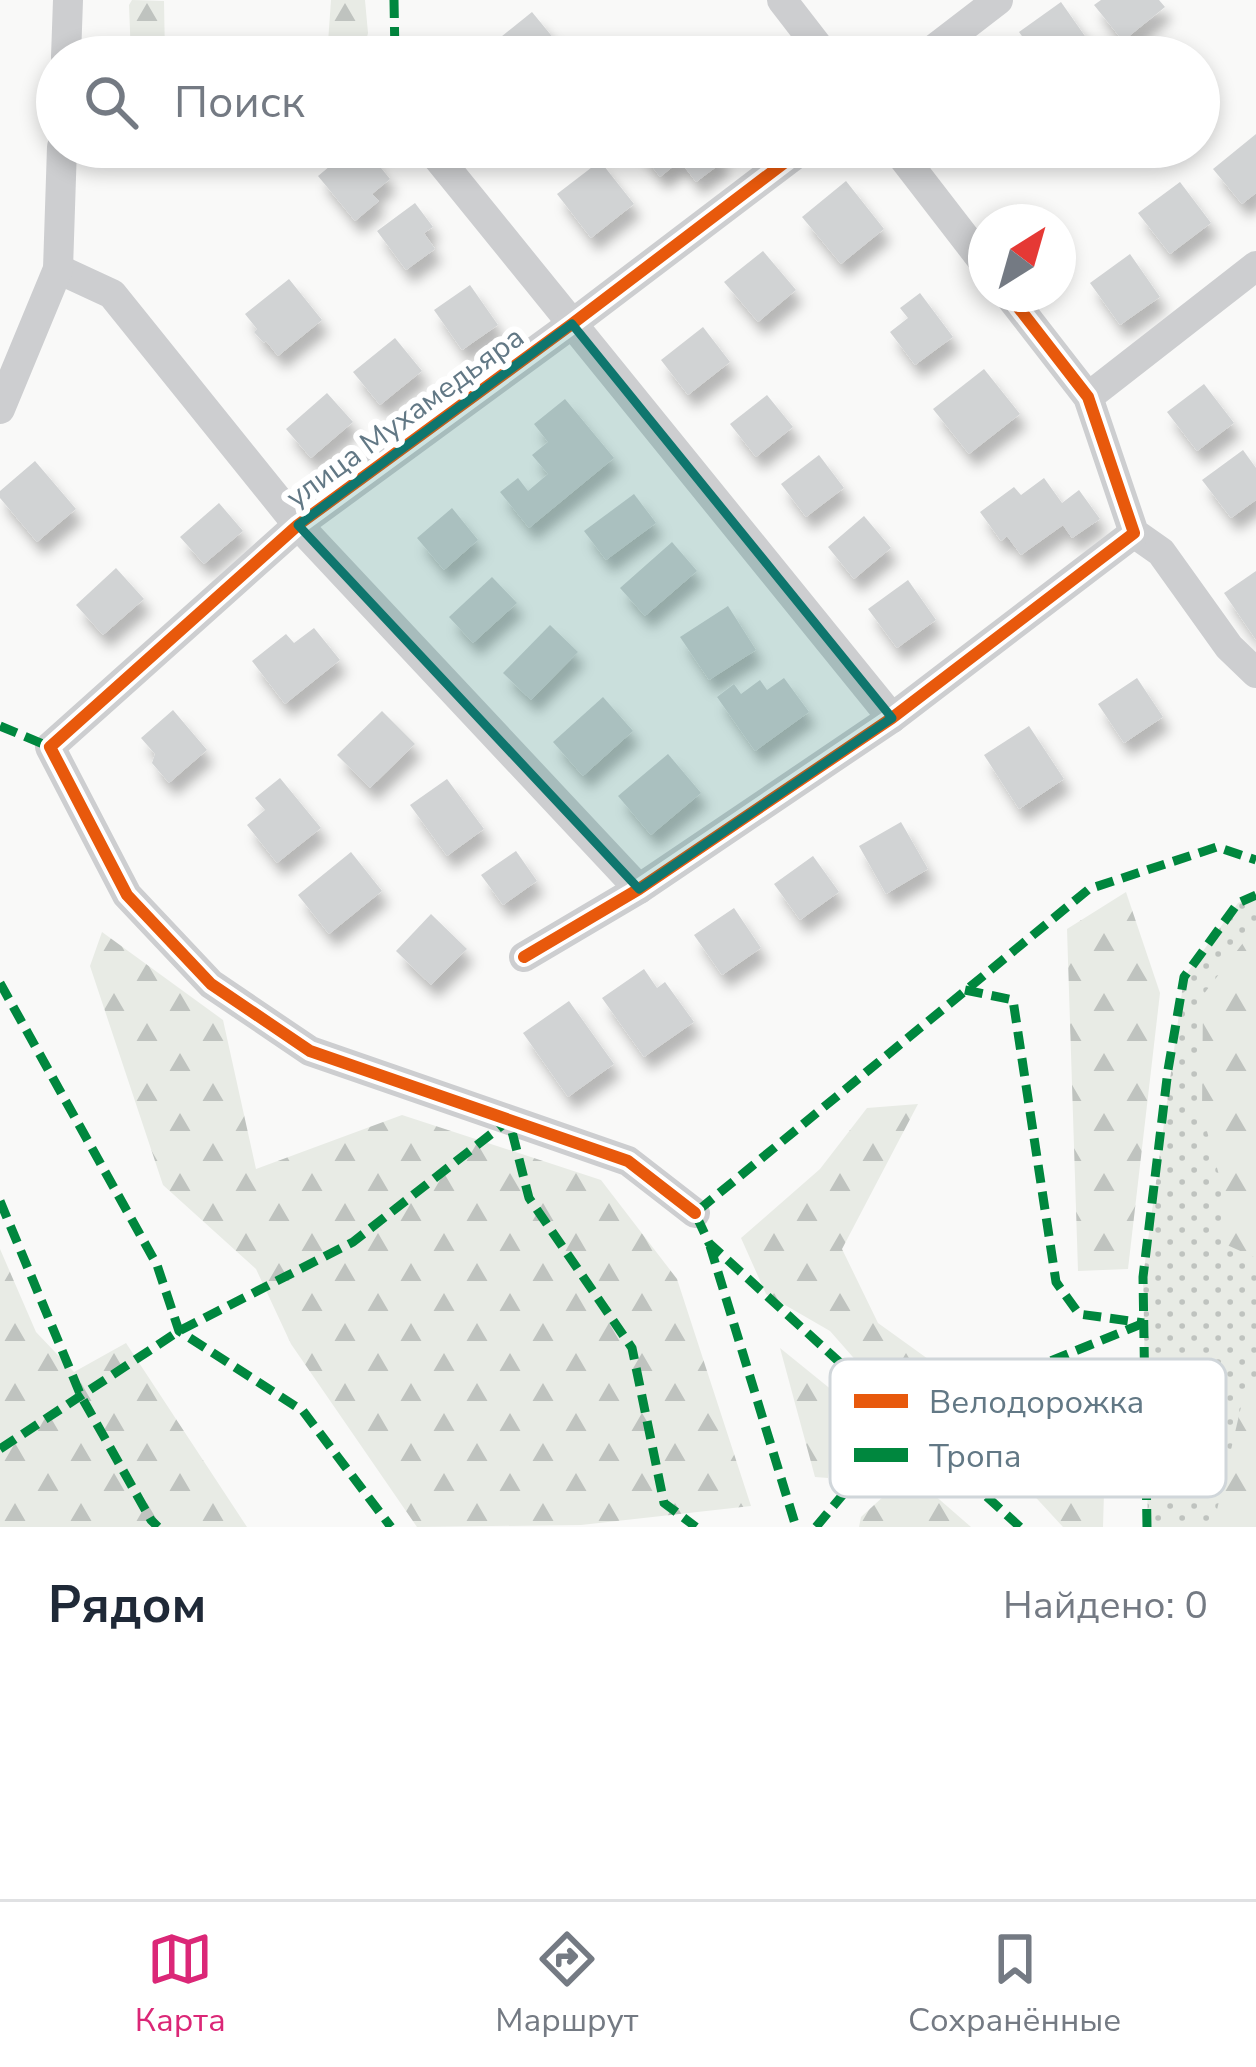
<!DOCTYPE html>
<html lang="ru">
<head>
<meta charset="utf-8">
<style>
  :root { --surface:#fff; --page:#f6f6f7; --text:#1f2937; --muted:#747a83; --line:#e0e1e3; --accent:#db2777 }
  body { margin:0; font-family:"Nunito Sans",sans-serif; background:var(--page); color:var(--text) }
  .compass { position:absolute; left:968px; top:204px; width:108px; height:108px; border-radius:50%; background:var(--surface); box-shadow:0 6px 18px #0003; rotate:37deg }
  .list { margin:0; padding:0; list-style:none }
  h2 { display:flex; justify-content:space-between; align-items:center; height:156px; margin:0; padding:0 48px; font-size:51px }
  h2 small { font-size:39px; font-weight:400; color:var(--muted) }
  .icon { flex:none; width:66px; height:66px; fill:none; stroke:currentColor; stroke-width:2; stroke-linecap:round; stroke-linejoin:round }
  .map { position:relative; flex:none; width:1256px; height:1527px; overflow:hidden }
  .search { position:absolute; background:var(--surface); box-shadow:0 6px 18px #0003; left:36px; right:36px; top:36px; height:132px; display:flex; align-items:center; gap:30px; box-sizing:border-box; padding:0 42px; border-radius:66px; color:var(--muted); font-size:45px }
  .sheet { height:372px; background:var(--surface) }
  nav { display:flex; justify-content:space-around; align-items:center; box-sizing:border-box; height:168px; border-top:3px solid var(--line); background:var(--surface); font-size:33px; color:var(--muted) }
  nav a { display:grid; justify-items:center; gap:6px }
  nav .on { color:var(--accent) }
  .map>svg:first-child { display:block }
  .grass { fill:url(#grass-dots) }
  .forest { fill:url(#forest-firs) }
  .building { fill:#d1d3d4; filter:url(#shadow) }
  .lines { fill:none; stroke-linecap:round; stroke-linejoin:round }
  .minor { stroke:#cdced0; stroke-width:30 }
  .quiet { stroke:#00873e; stroke-width:9; stroke-dasharray:18 9; stroke-linecap:butt }
  .cycleway-casing { stroke:#fff; stroke-width:20 }
  .cycleway { stroke:#e8590c; stroke-width:12 }
  .marked { fill:#0f766e; fill-opacity:0.2; stroke:#0f766e; stroke-width:9; stroke-linejoin:round }
  .labels { text-anchor:middle; stroke-width:12; stroke-linejoin:round; paint-order:stroke }
  .street-label { font-size:30px; fill:#627885; stroke:#fff }
  .key { fill:#fff; stroke:#d0d6da; stroke-width:3 }
  .key-label { font-size:33px; fill:#627885 }
</style>
</head>
<body>
<div class="map">
<svg width="1256" height="1527" viewBox="0 0 1256 1527">
  <defs>
    <pattern id="grass-dots" width="8" height="8" patternUnits="userSpaceOnUse" patternTransform="scale(3)"><rect width="8" height="8" fill="#e8ebe5"/><path d="M2 2h.1M6 6h.1" fill="none" stroke="#bfc3bf" stroke-width="1.8" stroke-linecap="round"/></pattern>
    <pattern id="forest-firs" width="22" height="20" patternUnits="userSpaceOnUse" patternTransform="scale(3)"><rect width="22" height="20" fill="#e8ebe5"/><path d="M5 1l3.5 6h-7zM16 11l3.5 6h-7z" fill="#bfc3bf"/></pattern>
    <filter id="shadow"><feDropShadow dx="7" dy="13" stdDeviation="6" flood-color="#0004"/></filter>
  </defs>
  <rect width="100%" height="100%" fill="#f9f9f8"/>
  <path class="grass" d="M1256 895V1527H1148L1143 1277 1184 977 1238 903Z"/>
  <g class="forest">
    <path d="M132 0 164 1 165 57H131L129 5Z"/>
    <path d="M331 0H365L368 33 362 57H327Z"/>
    <path d="M1126 892 1160 993 1128 1269 1078 1271 1067 929Z"/>
    <path d="M1256 926V1258L1227 1245 1222 1186 1202 1113 1203 995Z"/>
    <path d="M102 932 223 1020 256 1169 402 1115 601 1180 677 1279 751 1506 581 1525 417 1527 291 1344 256 1269 163 1185 90 966Z"/>
    <path d="M918 1104 842 1249 878 1323 935 1364 916 1392 866 1372 830 1331 766 1294 741 1238 820 1169 867 1108Z"/>
    <path d="M0 1249 36 1332 74 1372 126 1343 247 1527H0Z"/>
    <path d="M780 1348 838 1395 828 1478 815 1477Z"/>
    <path d="M1256 1388V1527H1213L1244 1394Z"/>
    <path d="M1072 1390 1104 1493 1103 1527H1063L1015 1475 961 1435Z"/>
    <path d="M909 1473 971 1527H859L861 1517Z"/>
  </g>
  <g class="building">
    <path d="M1101 0H1159L1165 7 1123 41 1094 5Z"/>
    <path d="M1061 2 1094 49 1083 57H1037L1019 32Z"/>
    <path d="M532 12 569 57H476Z"/>
    <path d="M1256 134V193L1242 204 1213 169Z"/>
    <path d="M353 147H364L390 179 372 194 379 201 355 221 318 176Z"/>
    <path d="M637 147H714L724 161 696 182 680 161 660 177Z"/>
    <path d="M600 161 634 204 591 238 557 194Z"/>
    <path d="M846 181 884 229 841 264 802 217Z"/>
    <path d="M1180 182 1211 223 1170 254 1138 213Z"/>
    <path d="M415 203 433 227 424 233 435 249 406 270 377 231Z"/>
    <path d="M763 251 796 290 758 322 724 282Z"/>
    <path d="M1130 254 1160 297 1120 325 1090 283Z"/>
    <path d="M289 279 322 320 278 356 266 341 264 343 254 332 257 329 245 314Z"/>
    <path d="M470 285 498 325 462 350 434 310Z"/>
    <path d="M920 293 953 337 915 365 890 332 908 318 900 308Z"/>
    <path d="M703 327 730 362 688 395 661 360Z"/>
    <path d="M395 338 422 371 380 405 353 372Z"/>
    <path d="M984 369 1020 414 969 454 933 409Z"/>
    <path d="M1204 384 1234 423 1197 451 1167 412Z"/>
    <path d="M327 393 353 422 311 458 286 429Z"/>
    <path d="M767 395 793 427 756 457 730 424Z"/>
    <path d="M565 399 614 458 529 528 500 492 518 478 528 491 548 474 532 455 548 442 534 424Z"/>
    <path d="M1243 450 1256 468V500L1231 518 1202 480Z"/>
    <path d="M819 455 844 488 806 517 781 484Z"/>
    <path d="M35 461 76 509 37 542 0 498V491Z"/>
    <path d="M1044 478 1062 503 1079 490 1100 519 1072 538 1063 525 1021 555 1007 536 1001 541 980 512 1014 487 1021 495Z"/>
    <path d="M634 494 656 523 606 560 584 531Z"/>
    <path d="M219 503 243 531 204 564 180 537Z"/>
    <path d="M452 508 478 540 444 570 417 538Z"/>
    <path d="M864 516 891 548 854 579 828 547Z"/>
    <path d="M672 542 697 571 645 616 620 588Z"/>
    <path d="M116 568 144 599 103 635 76 605Z"/>
    <path d="M1256 571V640L1224 593Z"/>
    <path d="M492 577 517 603 473 643 449 617Z"/>
    <path d="M908 580 936 620 897 648 868 609Z"/>
    <path d="M728 606 756 650 709 680 680 637Z"/>
    <path d="M550 625 578 652 531 700 503 673Z"/>
    <path d="M314 628 340 660 285 704 252 661 286 634 294 643Z"/>
    <path d="M784 678 809 712 755 751 717 697 734 684 741 694 760 680 767 690Z"/>
    <path d="M1137 678 1163 717 1124 743 1098 704Z"/>
    <path d="M603 697 633 731 583 776 553 742Z"/>
    <path d="M173 710 207 750 169 783 152 763 155 754 141 738Z"/>
    <path d="M382 711 415 744 370 788 337 755Z"/>
    <path d="M1029 726 1064 779 1019 809 984 755Z"/>
    <path d="M668 754 701 793 651 835 618 796Z"/>
    <path d="M280 778 321 828 277 863 247 825 265 810 255 798Z"/>
    <path d="M447 779 484 829 447 856 410 805Z"/>
    <path d="M901 822 928 869 886 894 859 846Z"/>
    <path d="M516 851 537 881 503 905 481 875Z"/>
    <path d="M351 852 382 891 329 934 298 895Z"/>
    <path d="M813 856 839 892 800 920 774 884Z"/>
    <path d="M734 908 761 948 722 975 694 935Z"/>
    <path d="M431 914 467 949 431 985 396 951Z"/>
    <path d="M644 969 657 988 665 982 694 1022 644 1057 602 998Z"/>
    <path d="M569 1001 614 1064 568 1097 523 1033Z"/>
  </g>
  <g class="lines">
    <g class="minor">
      <path d="M782 0 826 57"/>
      <path d="M66 57 68 0"/>
      <path d="M924 57 998 0"/>
      <path d="M429 147 892 718"/>
      <path d="M895 147 986 265"/>
      <path d="M58 269 112 294 298 525 639 889"/>
      <path d="M1008 294 1088 397 1134 533 1161 552 1229 647 1256 673"/>
      <path d="M1088 397 1256 266"/>
      <path d="M0 409 58 269 62 147"/>
      <path d="M524 957 639 889 892 718 1134 533"/>
      <path d="M695 1213 628 1161 310 1051 211 984 127 895 50 747 298 525 572 324 805 147"/>
    </g>
    <g class="quiet">
      <path d="M394 0 395 57"/>
      <path d="M0 726 50 747"/>
      <path d="M0 983 157 1265 179 1331 303 1411 391 1527"/>
      <path d="M965 990 1013 1000 1056 1282 1079 1314 1144 1323"/>
      <path d="M0 1201 81 1396 151 1520 158 1527"/>
      <path d="M710 1246 796 1527"/>
      <path d="M0 1449 179 1331 353 1242 509 1120 529 1198 632 1348 664 1503 696 1527"/>
      <path d="M816 1527 905 1420 1144 1323"/>
      <path d="M1020 1527 709 1243 695 1213 1089 889 1217 847 1256 860"/>
      <path d="M1147 1527 1143 1277 1168 1070 1184 977 1238 903 1256 895"/>
    </g>
    <g class="cycleway-casing">
      <g id="cycleway">
        <path d="M524 957 639 889 892 718 1134 533 1088 397 1008 294"/>
        <path d="M695 1213 628 1161 310 1051 211 984 127 895 50 747 298 525 572 324 805 147"/>
      </g>
    </g>
    <use href="#cycleway" class="cycleway"/>
  </g>
  <path class="marked" d="M572 324 892 718 639 889 298 525Z"/>
  <g class="labels">
    <g class="street-label">
      <text transform="translate(405 417) rotate(-36)" y="10">улица Мухамедьяра</text>
    </g>
  </g>
  <rect x="830" y="1359" width="396" height="138" rx="18" class="key"/>
  <rect x="854" y="1394" width="54" height="14" fill="#e8590c"/>
  <rect x="854" y="1448" width="54" height="14" fill="#00873e"/>
  <g class="key-label">
    <text x="929" y="1413">Велодорожка</text>
    <text x="929" y="1467">Тропа</text>
  </g>
</svg>
<svg class="compass" viewBox="-18 -18 36 36"><path d="M0-13l5 13h-10z" fill="#e53935"/><path d="M0 13l5-13h-10z" fill="#747a83"/></svg>
<div class="search"><svg class="icon" aria-label="search" viewBox="0 0 24 24"><circle cx="10" cy="10" r="6"/><path d="M15 15l6 6"/></svg>Поиск</div>
</div>
<section class="sheet">
<h2>Рядом<small>Найдено: 0</small></h2>
<ul class="list">
</ul>
</section>
<nav>
<a class="on"><svg class="icon" aria-label="map" viewBox="0 0 24 24"><path d="M3 6l6-2 6 2 6-2v14l-6 2-6-2-6 2zM9 4v14M15 6v14"/></svg>Карта</a>
<a><svg class="icon" aria-label="directions" viewBox="0 0 24 24"><path d="M12 3l9 9-9 9-9-9zM9 14v-3h6M13 9l2 2-2 2"/></svg>Маршрут</a>
<a><svg class="icon" aria-label="saved" viewBox="0 0 24 24"><path d="M7 4h10v16l-5-4-5 4z"/></svg>Сохранённые</a>
</nav>
</body>
</html>
